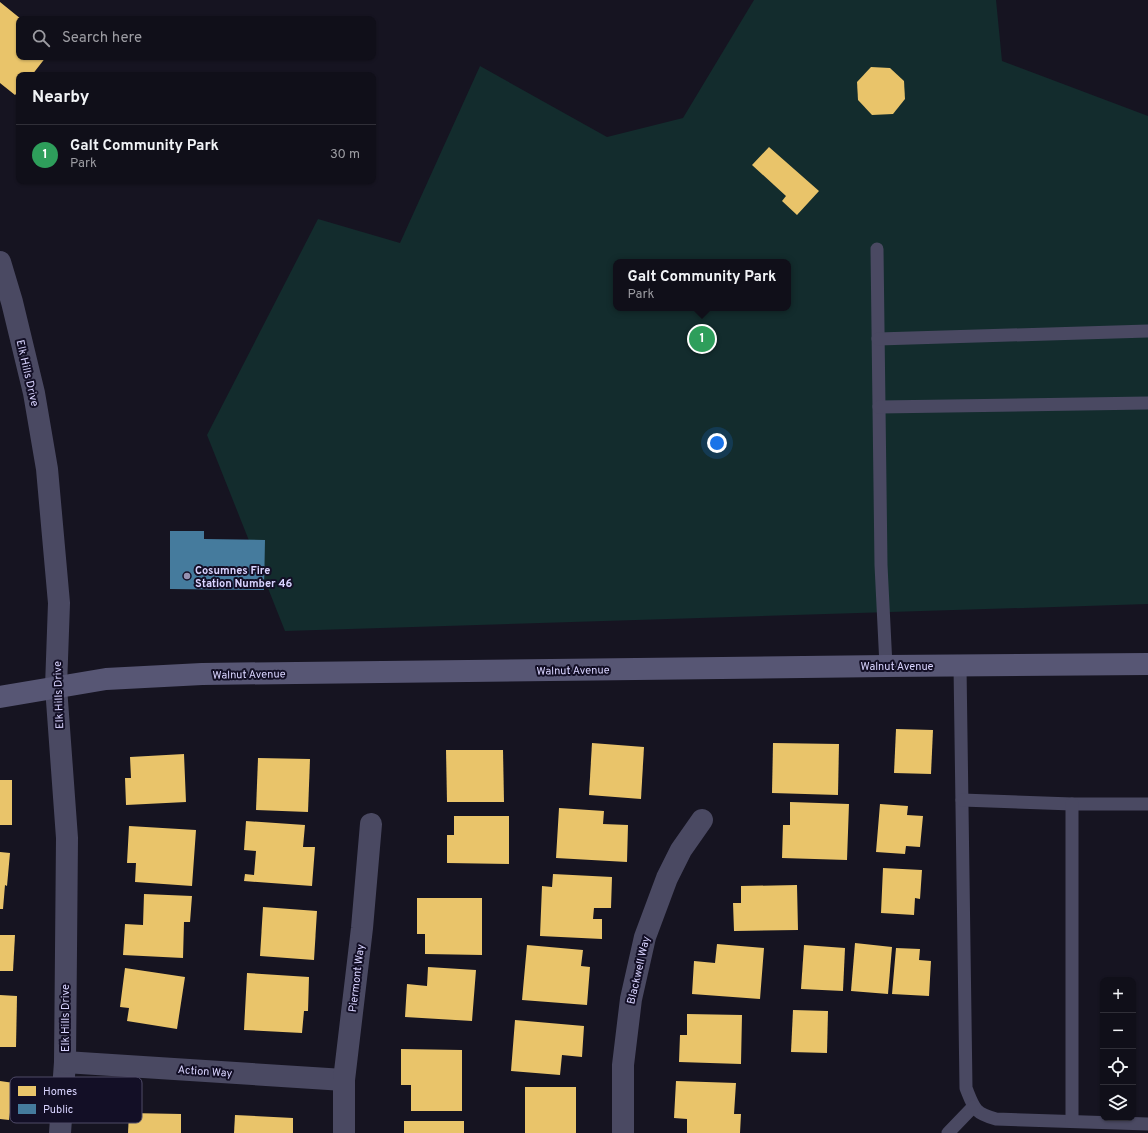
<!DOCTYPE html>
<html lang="en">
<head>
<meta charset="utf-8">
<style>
  :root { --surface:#100f19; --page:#1e1d26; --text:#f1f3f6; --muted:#9c9ca2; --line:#302f38; --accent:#db2777 }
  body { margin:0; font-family:Overpass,sans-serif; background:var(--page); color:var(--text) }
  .controls { position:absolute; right:12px; bottom:12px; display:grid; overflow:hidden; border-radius:8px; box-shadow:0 1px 3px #0004 }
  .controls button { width:36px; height:36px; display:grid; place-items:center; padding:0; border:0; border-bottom:1px solid var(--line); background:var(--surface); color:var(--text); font:20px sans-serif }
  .you { position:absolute; left:717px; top:443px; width:14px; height:14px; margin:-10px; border:3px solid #fff; border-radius:50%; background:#1a73e8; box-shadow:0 0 0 6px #1a73e833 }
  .badge { display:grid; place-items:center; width:26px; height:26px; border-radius:50%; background:var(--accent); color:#fff; font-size:13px; font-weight:700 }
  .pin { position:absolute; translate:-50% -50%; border:2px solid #fff; box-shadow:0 1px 4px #0006 }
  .popup { position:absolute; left:613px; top:259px; width:178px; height:52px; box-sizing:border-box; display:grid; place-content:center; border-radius:8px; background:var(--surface); filter:drop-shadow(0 1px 3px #0005); font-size:13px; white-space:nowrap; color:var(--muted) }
  .popup b { font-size:15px; color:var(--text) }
  .popup::after { content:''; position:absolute; left:50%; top:100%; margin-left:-8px; border:8px solid transparent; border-top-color:var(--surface) }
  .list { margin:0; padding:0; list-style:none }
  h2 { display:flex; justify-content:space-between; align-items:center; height:52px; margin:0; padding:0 16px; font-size:17px }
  h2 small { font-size:13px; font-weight:400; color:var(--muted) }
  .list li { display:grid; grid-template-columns:26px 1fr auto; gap:12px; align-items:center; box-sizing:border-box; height:60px; padding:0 16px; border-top:1px solid var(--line) }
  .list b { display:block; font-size:15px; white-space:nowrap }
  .list p { margin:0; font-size:13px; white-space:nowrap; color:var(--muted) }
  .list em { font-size:13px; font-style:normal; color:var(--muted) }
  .icon { flex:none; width:22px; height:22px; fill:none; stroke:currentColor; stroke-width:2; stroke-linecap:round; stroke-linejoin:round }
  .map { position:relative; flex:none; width:1148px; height:1133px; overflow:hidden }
  .search { position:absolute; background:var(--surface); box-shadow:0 1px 3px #0004; left:16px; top:16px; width:360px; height:44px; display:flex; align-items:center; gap:10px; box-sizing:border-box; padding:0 14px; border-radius:8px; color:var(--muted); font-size:15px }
  .panel { position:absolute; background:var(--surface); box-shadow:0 1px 3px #0004; left:16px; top:72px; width:360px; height:112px; border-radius:8px }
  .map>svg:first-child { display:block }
  .green { fill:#132c2d; fill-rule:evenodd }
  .homes { fill:#e9c46a }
  .public { fill:#457b9d }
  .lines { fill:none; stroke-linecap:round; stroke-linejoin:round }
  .lane { stroke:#4a4962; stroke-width:13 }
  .street { stroke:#4a4962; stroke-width:22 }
  .secondary { stroke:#575674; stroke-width:22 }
  .poi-dot { fill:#9591b1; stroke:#130f26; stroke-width:1.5 }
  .labels { text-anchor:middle; stroke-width:4; stroke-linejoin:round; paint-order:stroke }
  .street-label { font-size:11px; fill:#d9d4ff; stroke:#130f26 }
  .poi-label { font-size:11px; font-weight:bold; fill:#d9d4ff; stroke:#130f26; text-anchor:start }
  .key { fill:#130f26; stroke:#4e4a67; stroke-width:1 }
  .key-label { font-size:11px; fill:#d9d4ff }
</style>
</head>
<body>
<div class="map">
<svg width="1148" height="1133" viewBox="0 0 1148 1133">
  <rect width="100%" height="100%" fill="#161421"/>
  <path class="green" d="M754 0H996L1002 61 1148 116V604L285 631 207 435 318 219 400 243 480 66 607 137 683 118ZM616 262H788V308H616Z"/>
  <g class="homes">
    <path d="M0 2 21 19H19V57H46L32 75H19V91L15 95 0 83Z"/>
    <path d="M871 67 890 68 904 81 905 99 893 114 872 115 858 100 857 82Z"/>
    <path d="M769 147 819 191 797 215 782 201 786 196 752 165Z"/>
    <path d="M896 729 933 730 931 774 894 773Z"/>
    <path d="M592 743 644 747 641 799 589 795Z"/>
    <path d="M773 743 839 744 838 795 772 793Z"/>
    <path d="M446 750H503L504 802H447Z"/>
    <path d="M184 754 186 802 126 805 125 778H131L130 757Z"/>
    <path d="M258 758 310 759 308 812 256 810Z"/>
    <rect x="0" y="780" width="12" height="45"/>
    <path d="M790 802 849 804 847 860 782 858 783 825H790Z"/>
    <path d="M880 804 908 806 907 815 923 816 920 847 906 846 905 854 876 852Z"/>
    <path d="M559 808 604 811 603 824 628 825 627 862 556 858Z"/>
    <path d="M454 816H509V864L447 863V835H454Z"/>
    <path d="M246 821 305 825 303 847H315L312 886 244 881 245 874 254 875 256 851 244 850Z"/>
    <path d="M129 826 196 830 192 886 135 882 136 863H127Z"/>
    <path d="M0 852 10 853 7 886 5 885 3 909H0Z"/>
    <path d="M883 868 922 870 920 899 915 898 914 915 881 913Z"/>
    <path d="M553 874 612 877 611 908H594L593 919H602V939L540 936 542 886 552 887Z"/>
    <path d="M797 885 798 930 734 931 733 903H741V886Z"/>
    <path d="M144 894 192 896 190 922H184L183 958 123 955 125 924 143 925Z"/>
    <path d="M417 898H482V955L425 954V934H417Z"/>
    <path d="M263 907 317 911 314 960 260 956Z"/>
    <path d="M0 935H15L13 971H0Z"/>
    <path d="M855 943 892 947 888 994 851 991Z"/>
    <path d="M717 944 764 948 760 999 692 994 694 961 715 963Z"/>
    <path d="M527 945 583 950 581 966 590 967 587 1005 522 1000Z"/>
    <path d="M804 945 845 948 843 991 801 989Z"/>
    <path d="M896 948 920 949 919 960 931 961 929 996 892 994Z"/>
    <path d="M428 967 476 970 472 1021 405 1017 407 984 427 986Z"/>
    <path d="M125 968 185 977 177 1029 127 1021 129 1008 120 1007Z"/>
    <path d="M247 973 309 977 308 1011H304L302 1033 244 1030Z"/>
    <path d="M0 995 17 996 16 1047H0Z"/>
    <path d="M793 1010 828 1011 827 1053 791 1052Z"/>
    <path d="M687 1014 742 1015 741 1064 679 1062 680 1035H687Z"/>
    <path d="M515 1020 584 1026 582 1057 562 1055 560 1075 511 1071Z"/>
    <path d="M401 1049 462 1050V1111H411V1085H401Z"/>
    <path d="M0 1081 14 1083 9 1120 0 1119Z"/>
    <path d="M676 1081 736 1083 734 1114H741L740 1133H687V1119L674 1118Z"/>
    <rect x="525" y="1087" width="51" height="46"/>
    <path d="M129 1113 181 1114V1133H128Z"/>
    <path d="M235 1115 293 1118V1133H234Z"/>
    <rect x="404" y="1121" width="60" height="12"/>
  </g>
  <path class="public" d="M170 531H204V539L265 540 264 590 170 589Z"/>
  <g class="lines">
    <g class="lane">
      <path d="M877 249 881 565 886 666"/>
      <path d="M878 339 1148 331"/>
      <path d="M879 407 1148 403"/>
      <path d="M960 666 966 1088C974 1108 974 1113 996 1119L1148 1124"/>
      <path d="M962 800 1072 804H1148"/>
      <path d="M1072 1121V804"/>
      <path d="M948 1133 973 1107"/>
    </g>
    <g class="street">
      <path d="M0 262 12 302 34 393 47 469 59 603 56 687 67 838 65 1062 60 1133"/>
      <path d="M65 1062 344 1080"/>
      <path d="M344 1133V1080L362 928 371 824"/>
      <path d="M623 1133V1065L631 999 645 937 667 878 681 850 702 820"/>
    </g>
    <path class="secondary" d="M0 697 106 679 202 674 886 666 1148 664"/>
  </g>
  <circle class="poi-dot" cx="187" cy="576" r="4"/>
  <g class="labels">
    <g class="street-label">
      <text transform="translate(28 373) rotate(77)" y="4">Elk Hills Drive</text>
      <text x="897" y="670">Walnut Avenue</text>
      <text transform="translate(573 670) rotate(-1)" y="4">Walnut Avenue</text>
      <text transform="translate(249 674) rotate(-1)" y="4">Walnut Avenue</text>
      <text transform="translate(58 695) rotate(-92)" y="4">Elk Hills Drive</text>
      <text transform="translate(638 970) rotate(-77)" y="4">Blackwell Way</text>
      <text transform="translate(356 978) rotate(-83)" y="4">Piermont Way</text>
      <text transform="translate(65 1018) rotate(-90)" y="4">Elk Hills Drive</text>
      <text transform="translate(205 1071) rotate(4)" y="4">Action Way</text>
    </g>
    <g class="poi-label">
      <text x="195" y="574">Cosumnes Fire<tspan x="195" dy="13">Station Number 46</tspan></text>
    </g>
  </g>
  <rect x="10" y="1077" width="132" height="46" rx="6" class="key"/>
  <rect x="18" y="1086" width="18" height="10" fill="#e9c46a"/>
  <rect x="18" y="1104" width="18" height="10" fill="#457b9d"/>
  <g class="key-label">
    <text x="43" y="1095">Homes</text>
    <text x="43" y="1113">Public</text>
  </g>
</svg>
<div class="controls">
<button>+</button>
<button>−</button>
<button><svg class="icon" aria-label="locate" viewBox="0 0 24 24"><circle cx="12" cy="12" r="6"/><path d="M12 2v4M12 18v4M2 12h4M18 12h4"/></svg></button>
<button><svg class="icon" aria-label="layers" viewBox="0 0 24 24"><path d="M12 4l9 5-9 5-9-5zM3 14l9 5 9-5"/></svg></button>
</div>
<div class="you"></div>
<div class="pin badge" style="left:702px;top:339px;background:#2e9e5b">1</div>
<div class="popup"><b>Galt Community Park</b>Park</div>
<div class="search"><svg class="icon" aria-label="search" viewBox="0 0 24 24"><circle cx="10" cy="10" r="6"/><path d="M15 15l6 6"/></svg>Search here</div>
<section class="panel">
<h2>Nearby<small></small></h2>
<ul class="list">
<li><span class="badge" style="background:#2e9e5b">1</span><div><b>Galt Community Park</b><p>Park</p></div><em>30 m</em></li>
</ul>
</section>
</div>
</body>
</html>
